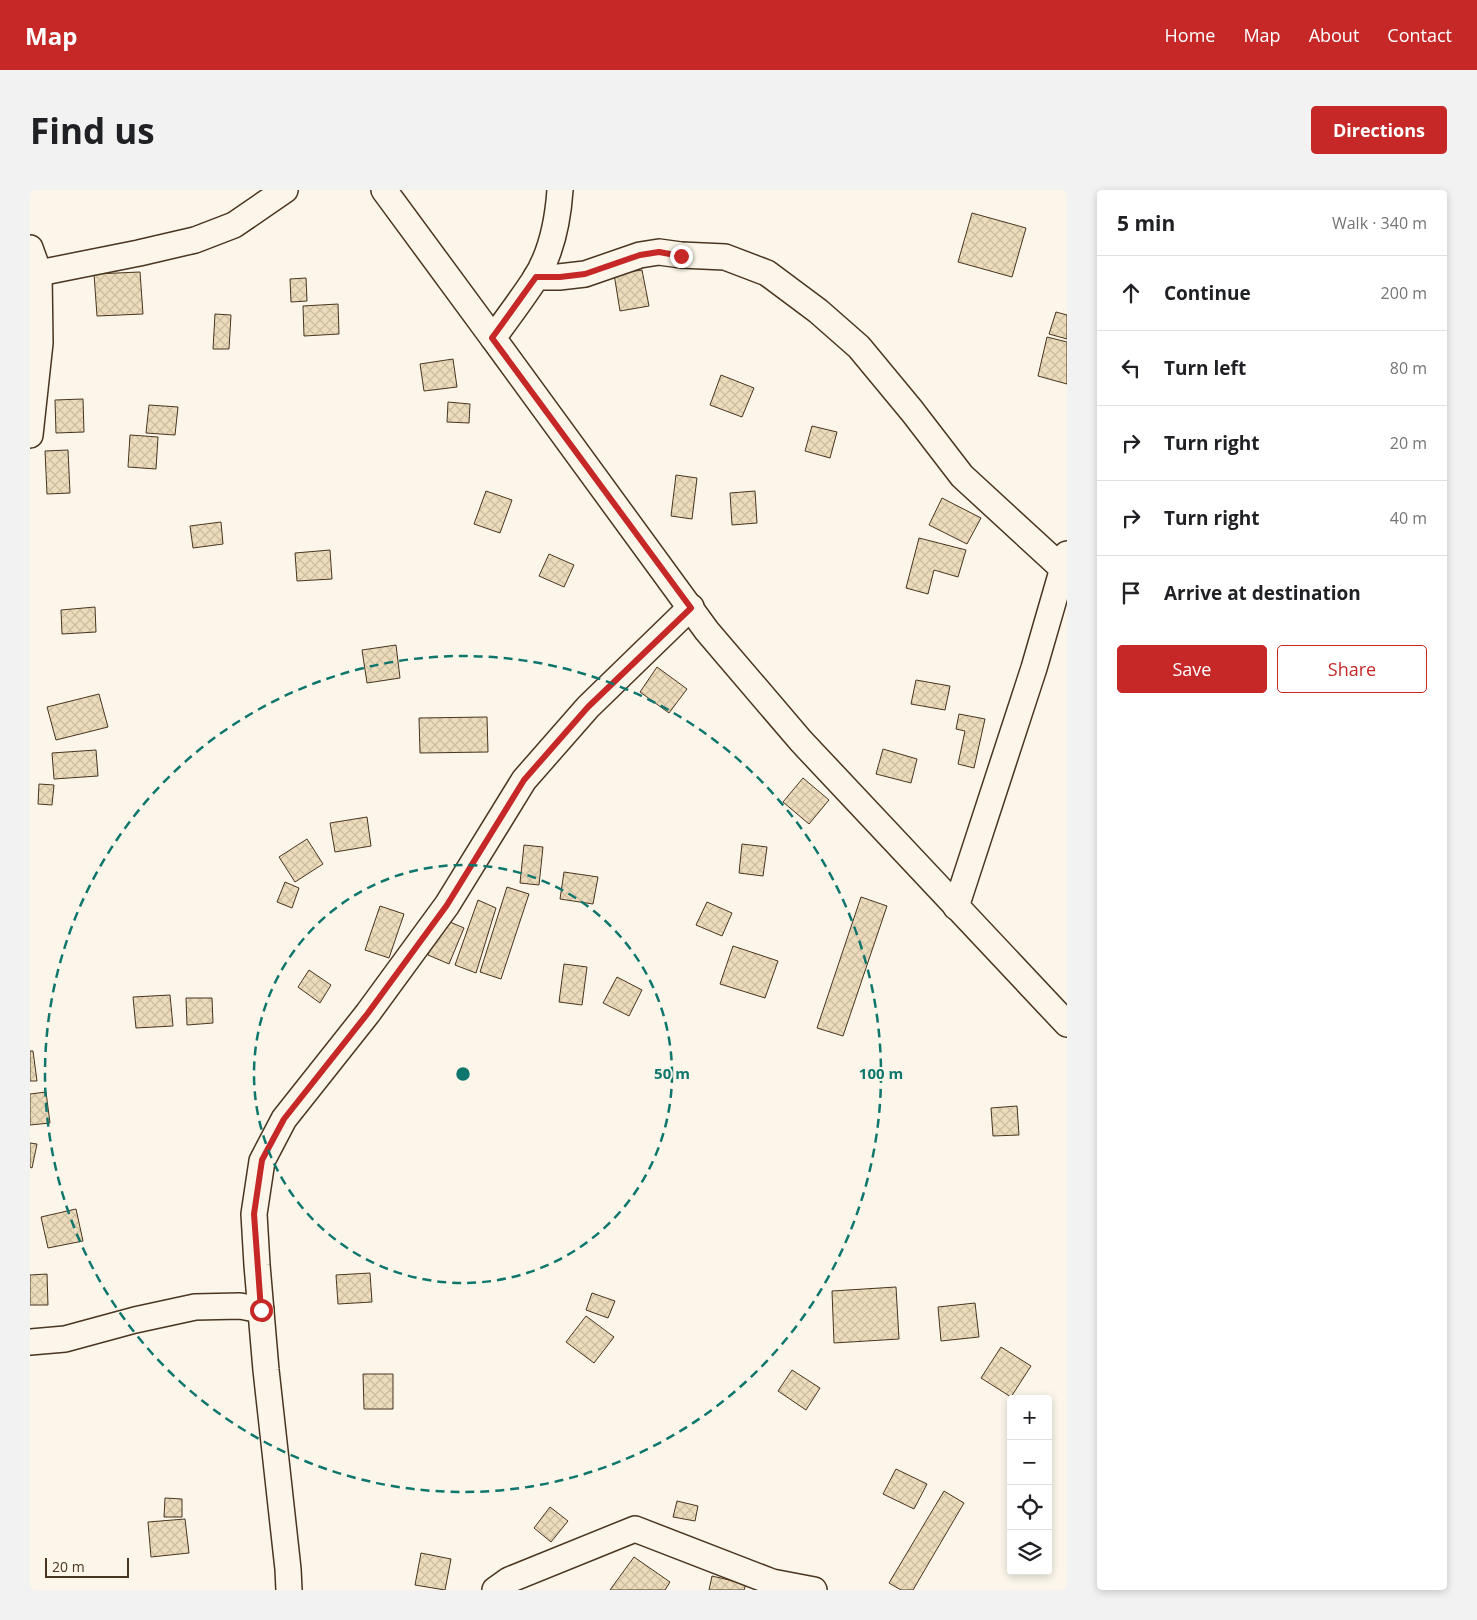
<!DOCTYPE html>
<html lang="en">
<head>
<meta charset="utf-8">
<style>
  :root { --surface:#fff; --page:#f2f2f2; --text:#202124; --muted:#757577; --line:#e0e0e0; --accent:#c62828 }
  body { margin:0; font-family:"Open Sans",sans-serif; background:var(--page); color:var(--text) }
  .controls { position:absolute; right:15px; bottom:15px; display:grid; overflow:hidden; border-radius:5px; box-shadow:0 2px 8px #0003 }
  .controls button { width:45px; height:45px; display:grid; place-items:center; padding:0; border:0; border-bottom:1px solid var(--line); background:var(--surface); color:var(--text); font:25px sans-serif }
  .scale { position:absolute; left:15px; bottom:12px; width:84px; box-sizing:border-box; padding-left:5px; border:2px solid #4a3520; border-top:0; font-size:14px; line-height:18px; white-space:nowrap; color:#4a3520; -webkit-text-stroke:4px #fbf6e9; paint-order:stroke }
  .stop { position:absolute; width:15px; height:15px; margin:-11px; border:4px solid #c62828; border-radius:50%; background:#fff }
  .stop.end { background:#c62828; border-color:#fff; box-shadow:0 1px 5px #0008 }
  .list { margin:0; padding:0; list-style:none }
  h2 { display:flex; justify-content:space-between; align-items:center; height:65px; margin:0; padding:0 20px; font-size:21px }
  h2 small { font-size:16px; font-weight:400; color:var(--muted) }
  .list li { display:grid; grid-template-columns:32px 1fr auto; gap:15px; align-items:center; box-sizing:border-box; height:75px; padding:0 20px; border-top:1px solid var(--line) }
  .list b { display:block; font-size:19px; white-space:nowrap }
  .list em { font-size:16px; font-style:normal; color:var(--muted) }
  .actions { display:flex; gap:10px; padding:15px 20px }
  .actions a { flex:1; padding:11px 0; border:1px solid var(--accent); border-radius:5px; text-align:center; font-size:18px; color:var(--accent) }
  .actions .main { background:var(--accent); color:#fff }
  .icon { flex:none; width:28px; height:28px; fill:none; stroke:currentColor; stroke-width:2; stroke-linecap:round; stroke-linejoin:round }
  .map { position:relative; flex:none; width:1037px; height:1400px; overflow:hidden; border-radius:5px }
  header { display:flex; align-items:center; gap:30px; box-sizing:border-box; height:70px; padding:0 25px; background:var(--accent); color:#fff }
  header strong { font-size:24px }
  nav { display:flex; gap:28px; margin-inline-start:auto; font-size:18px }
  .intro { display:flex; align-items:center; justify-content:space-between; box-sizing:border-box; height:120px; padding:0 30px }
  h1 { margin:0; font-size:35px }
  .button { padding:12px 22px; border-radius:5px; background:var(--accent); color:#fff; font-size:18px; font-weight:700 }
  main { display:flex; gap:30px; padding:0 30px }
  aside { flex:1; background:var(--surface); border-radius:5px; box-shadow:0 2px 8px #0003 }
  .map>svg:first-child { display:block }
  .building { fill:url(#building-cross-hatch); stroke:#4a3520 }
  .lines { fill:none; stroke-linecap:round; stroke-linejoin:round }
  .street-casing { stroke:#4a3520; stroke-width:28 }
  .street { stroke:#fbf6e9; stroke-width:25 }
  .route { stroke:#c62828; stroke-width:6 }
  .ring { fill:none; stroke:#0f766e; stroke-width:2.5; stroke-dasharray:9 6 }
  .centre { fill:#0f766e; stroke:#fbf6e9; stroke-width:2.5 }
  .ring-label { font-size:15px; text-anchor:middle; font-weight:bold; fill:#0f766e; stroke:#fbf6e9; stroke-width:4; stroke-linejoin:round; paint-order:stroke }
</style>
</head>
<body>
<header>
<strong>Map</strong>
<nav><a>Home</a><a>Map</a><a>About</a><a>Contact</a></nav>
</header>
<div class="intro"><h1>Find us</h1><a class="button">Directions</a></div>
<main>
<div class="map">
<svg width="1037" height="1400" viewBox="0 0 1037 1400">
  <defs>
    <pattern id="building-cross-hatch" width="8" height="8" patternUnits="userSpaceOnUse" patternTransform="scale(1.25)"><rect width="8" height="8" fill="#ecdcbc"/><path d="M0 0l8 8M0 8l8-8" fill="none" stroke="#ccbda1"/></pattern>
  </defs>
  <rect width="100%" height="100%" fill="#fbf6e9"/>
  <g class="building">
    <path d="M942 23 996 38 982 87 928 72Z"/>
    <path d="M612 80 619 116 590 121 584 84Z"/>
    <path d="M110 82 113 124 67 126 64 84Z"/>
    <path d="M276 88 277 111 261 112 260 89Z"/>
    <path d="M308 114 309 144 274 146 273 116Z"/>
    <path d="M1026 122 1037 125V149L1019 144Z"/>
    <path d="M185 124 201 125 199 159H183Z"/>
    <path d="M1017 147 1037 152V194L1008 186Z"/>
    <path d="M423 169 427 197 394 201 390 174Z"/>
    <path d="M691 185 724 198 712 227 680 215Z"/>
    <path d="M53 209 54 242 26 243 25 210Z"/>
    <path d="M418 212 440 214 439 233 417 232Z"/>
    <path d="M119 215 148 217 145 245 116 243Z"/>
    <path d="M782 236 807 242 800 268 775 261Z"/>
    <path d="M100 245 128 247 126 279 98 277Z"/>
    <path d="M38 260 40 303 17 304 15 261Z"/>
    <path d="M646 285 667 288 662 329 641 326Z"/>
    <path d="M456 301 482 310 470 343 444 334Z"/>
    <path d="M725 301 727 333 702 335 700 303Z"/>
    <path d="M912 308 951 328 937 354 899 335Z"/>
    <path d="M191 332 193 354 163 358 160 336Z"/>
    <path d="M889 348 936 360 928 387 904 380 898 404 876 398Z"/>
    <path d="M300 360 302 389 267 391 265 363Z"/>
    <path d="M519 364 544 375 534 397 509 386Z"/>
    <path d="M65 417 66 442 32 444 31 420Z"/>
    <path d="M366 455 370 488 337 493 332 460Z"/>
    <path d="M627 477 657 499 639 523 610 502Z"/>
    <path d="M886 490 920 496 915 520 881 514Z"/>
    <path d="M69 504 78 537 26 550 17 517Z"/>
    <path d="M929 524 955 529 944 578 928 574 935 541 926 539Z"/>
    <path d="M457 527 458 562 390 563 389 528Z"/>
    <path d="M853 559 887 569 881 593 846 584Z"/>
    <path d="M66 560 68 586 24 589 22 563Z"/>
    <path d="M773 588 799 610 779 634 753 612Z"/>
    <path d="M9 594 24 595 22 615 8 614Z"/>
    <path d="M337 627 341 656 305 662 300 633Z"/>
    <path d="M277 649 293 674 265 692 249 667Z"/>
    <path d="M712 654 737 657 733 686 709 683Z"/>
    <path d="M494 655 513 657 509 695 490 693Z"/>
    <path d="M534 682 568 687 563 714 530 709Z"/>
    <path d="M255 692 269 698 262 718 247 712Z"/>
    <path d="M477 697 499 704 471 789 450 782Z"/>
    <path d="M831 707 857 716 813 846 787 838Z"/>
    <path d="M448 710 466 718 446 783 425 775Z"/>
    <path d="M677 712 702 723 692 746 666 735Z"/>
    <path d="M350 716 374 724 359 768 335 760Z"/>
    <path d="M413 729 434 738 419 774 398 765Z"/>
    <path d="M703 756 748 771 735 808 690 794Z"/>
    <path d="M534 774 557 777 552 815 529 812Z"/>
    <path d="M279 780 301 795 290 813 268 797Z"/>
    <path d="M587 787 612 800 599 826 573 813Z"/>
    <path d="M140 805 143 836 106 838 103 807Z"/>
    <path d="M156 808H182L183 833 157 835Z"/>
    <path d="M0 861H3L7 891H0Z"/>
    <path d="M16 902 20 933 0 935V904Z"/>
    <path d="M987 916 989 945 963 946 961 918Z"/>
    <path d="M0 953 7 954 2 978 0 977Z"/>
    <path d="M46 1019 53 1051 18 1058 11 1027Z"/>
    <path d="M340 1083 342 1112 308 1114 306 1085Z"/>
    <path d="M17 1084 18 1115H0V1085Z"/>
    <path d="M866 1097 869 1149 804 1153 802 1101Z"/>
    <path d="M562 1103 585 1111 578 1128 556 1120Z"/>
    <path d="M945 1113 949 1147 911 1151 908 1117Z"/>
    <path d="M556 1126 584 1147 564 1173 536 1152Z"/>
    <path d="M971 1157 1001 1176 981 1207 951 1188Z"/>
    <path d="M762 1180 790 1198 776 1220 748 1201Z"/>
    <path d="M333 1184H363V1219H334Z"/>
    <path d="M866 1279 897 1294 884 1319 853 1304Z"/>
    <path d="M914 1301 934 1313 883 1400H871L859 1393Z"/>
    <path d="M135 1308 152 1309V1327H134Z"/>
    <path d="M647 1311 668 1316 665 1331 643 1327Z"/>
    <path d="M520 1317 538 1331 521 1352 504 1338Z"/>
    <path d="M155 1329 159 1363 121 1367 118 1332Z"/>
    <path d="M391 1363 421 1369 415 1400 385 1395Z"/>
    <path d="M604 1367 640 1392 635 1400H580Z"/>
    <path d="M682 1386 716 1394 714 1400H679Z"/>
  </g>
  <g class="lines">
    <g class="street-casing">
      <g id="street">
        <path d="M354 0 463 148"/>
        <path d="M530 0C528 29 521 64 505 89 492 109 477 129 463 148L677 441 771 551 1037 834"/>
        <path d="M0 58 9 83 10 153 0 245"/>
        <path d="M9 83 109 63 165 50 204 35 255 0"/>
        <path d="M506 87H529L555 84 610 65 629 62 651 65 695 67 737 83 788 121 829 157 882 221 932 286 1032 378"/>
        <path d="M926 717 1004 478 1037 364"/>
        <path d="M0 1152 35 1149 105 1130 165 1117 210 1116 231 1120"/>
        <path d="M259 1400 258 1379 236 1180 227 1075 224 1024 232 971 254 929 338 823 417 715 494 590 558 517 661 417"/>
        <path d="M465 1400 479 1390 605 1339 742 1392 784 1400"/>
      </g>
    </g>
    <use href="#street" class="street"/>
  </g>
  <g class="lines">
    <path class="route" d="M231 1120 224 1024 232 970 254 929 338 823 417 715 494 590 558 517 661 418 462 148 506 87H530L555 84 610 65 629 62 651 66"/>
  </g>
  <g class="ring">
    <circle cx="433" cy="884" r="209"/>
    <circle cx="433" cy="884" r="418"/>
  </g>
  <circle cx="433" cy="884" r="8" class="centre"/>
  <g class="ring-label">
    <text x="642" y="889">50 m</text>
    <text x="851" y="889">100 m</text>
  </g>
</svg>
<div class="controls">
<button>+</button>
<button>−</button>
<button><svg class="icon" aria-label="locate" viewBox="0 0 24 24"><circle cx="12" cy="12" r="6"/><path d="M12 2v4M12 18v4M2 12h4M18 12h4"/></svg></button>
<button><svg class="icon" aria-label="layers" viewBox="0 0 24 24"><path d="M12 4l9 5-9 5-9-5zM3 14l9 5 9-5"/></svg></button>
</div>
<div class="scale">20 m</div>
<div class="stop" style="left:231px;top:1120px"></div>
<div class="stop end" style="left:651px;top:66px"></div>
</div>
<aside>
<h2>5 min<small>Walk · 340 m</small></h2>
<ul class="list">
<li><svg class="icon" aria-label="ahead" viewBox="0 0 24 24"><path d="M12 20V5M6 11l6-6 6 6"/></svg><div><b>Continue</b></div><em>200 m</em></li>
<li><svg class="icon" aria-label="left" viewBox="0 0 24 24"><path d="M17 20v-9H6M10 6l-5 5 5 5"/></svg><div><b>Turn left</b></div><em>80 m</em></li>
<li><svg class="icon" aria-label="right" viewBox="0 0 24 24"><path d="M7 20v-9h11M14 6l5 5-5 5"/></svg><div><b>Turn right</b></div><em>20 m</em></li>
<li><svg class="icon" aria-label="right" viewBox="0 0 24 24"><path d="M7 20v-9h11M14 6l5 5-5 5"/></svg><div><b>Turn right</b></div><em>40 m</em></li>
<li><svg class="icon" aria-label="arrive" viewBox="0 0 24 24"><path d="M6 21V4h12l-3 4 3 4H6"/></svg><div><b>Arrive at destination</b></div></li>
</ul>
<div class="actions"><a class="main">Save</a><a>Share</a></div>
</aside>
</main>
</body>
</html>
